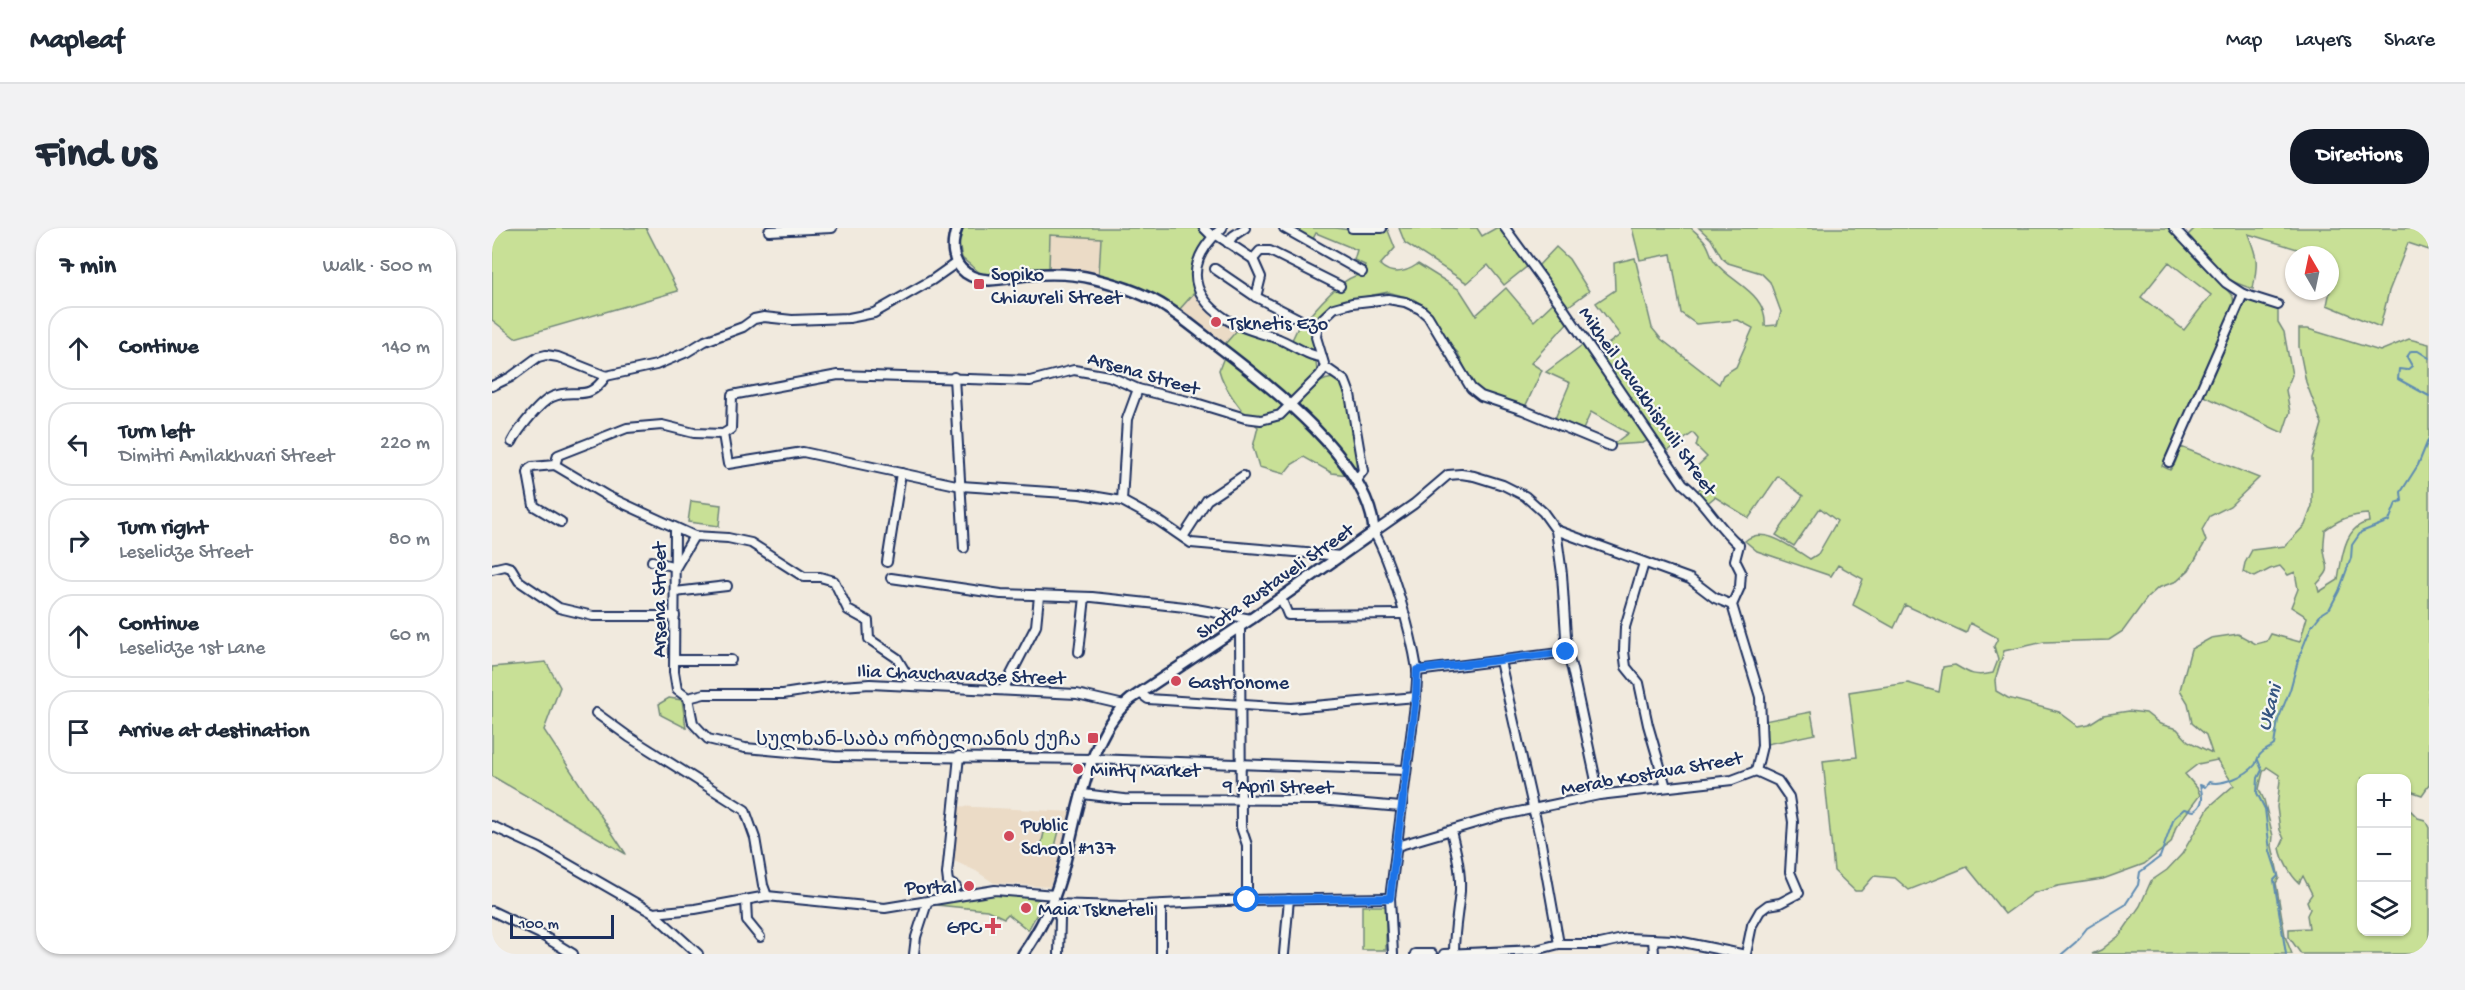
<!DOCTYPE html>
<html lang="en">
<head>
<meta charset="utf-8">
<style>
  :root { --surface:#fff; --page:#f2f2f3; --text:#1f2937; --muted:#747a83; --line:#e0e1e3; --accent:#111827 }
  body { margin:0; font-family:"Gochi Hand","Noto Sans Georgian",sans-serif; background:var(--page); color:var(--text) }
  .controls { position:absolute; right:18px; bottom:18px; display:grid; overflow:hidden; border-radius:12px; box-shadow:0 2px 4px #0004 }
  .controls button { width:54px; height:54px; display:grid; place-items:center; padding:0; border:0; border-bottom:2px solid var(--line); background:var(--surface); color:var(--text); font:30px sans-serif }
  .compass { position:absolute; left:1793px; top:18px; width:54px; height:54px; border-radius:50%; background:var(--surface); box-shadow:0 2px 4px #0004; rotate:351deg }
  .scale { position:absolute; left:18px; bottom:15px; width:104px; box-sizing:border-box; padding-left:6px; border:3px solid #1b2f5e; border-top:0; font-size:16px; line-height:21px; white-space:nowrap; color:#1b2f5e; -webkit-text-stroke:4px #f6f6f2; paint-order:stroke }
  .stop { position:absolute; width:18px; height:18px; margin:-14px; border:4px solid #1a73e8; border-radius:50%; background:#fff }
  .stop.end { background:#1a73e8; border-color:#fff; box-shadow:0 2px 6px #0008 }
  .list { margin:0; padding:0; list-style:none }
  h2 { display:flex; justify-content:space-between; align-items:center; height:78px; margin:0; padding:0 24px; font-size:26px }
  h2 small { font-size:20px; font-weight:400; color:var(--muted) }
  .list li { display:grid; grid-template-columns:39px 1fr auto; gap:18px; align-items:center; box-sizing:border-box; height:84px; margin:0 12px 12px; padding:0 12px; border:2px solid var(--line); border-radius:24px }
  .list b { display:block; font-size:22px; white-space:nowrap }
  .list p { margin:0; font-size:20px; white-space:nowrap; color:var(--muted) }
  .list em { font-size:20px; font-style:normal; color:var(--muted) }
  .icon { flex:none; width:33px; height:33px; fill:none; stroke:currentColor; stroke-width:2; stroke-linecap:round; stroke-linejoin:round }
  .map { position:relative; flex:none; width:1937px; height:726px; overflow:hidden; border-radius:24px }
  header { display:flex; align-items:center; gap:36px; box-sizing:border-box; height:84px; padding:0 30px; background:var(--surface); border-bottom:2px solid var(--line) }
  header strong { font-size:28px }
  nav { display:flex; gap:33px; margin-inline-start:auto; font-size:21px }
  .intro { display:flex; align-items:center; justify-content:space-between; box-sizing:border-box; height:144px; padding:0 36px }
  h1 { margin:0; font-size:42px }
  .button { padding:15px 27px; border-radius:24px; background:var(--accent); color:#fff; font-size:21px; font-weight:700 }
  main { display:flex; gap:36px; padding:0 36px }
  aside { flex:1; background:var(--surface); border-radius:24px; box-shadow:0 2px 4px #0004 }
  .map>svg:first-child { display:block }
  .built { fill:#ebdbc6 }
  .green { fill:#c8e096; stroke:#72887a; stroke-width:1.5; fill-rule:evenodd }
  .lines { fill:none; stroke-linecap:round; stroke-linejoin:round }
  .stream { stroke:#5d8bb2; stroke-width:2 }
  .minor-casing { stroke:#1b2f5e; stroke-width:12 }
  .major-casing { stroke:#1b2f5e; stroke-width:14 }
  .minor { stroke:#f6f6f2; stroke-width:8 }
  .major { stroke:#f6f6f2; stroke-width:9 }
  .route { stroke:#1a73e8; stroke-width:8 }
  .poi-dot { fill:#d1495b; stroke:#f6f6f2; stroke-width:2 }
  .labels { text-anchor:middle; stroke-width:4.5; stroke-linejoin:round; paint-order:stroke }
  .poi-label { font-size:20px; fill:#1b2f5e; stroke:#f6f6f2; text-anchor:start }
  .street-label { font-size:20px; fill:#1b2f5e; stroke:#f6f6f2 }
  .water-label { font-size:21px; font-style:italic; fill:#365581; stroke:#f6f6f2 }
</style>
</head>
<body>
<header>
<strong>Mapleaf</strong>
<nav><a>Map</a><a>Layers</a><a>Share</a></nav>
</header>
<div class="intro"><h1>Find us</h1><a class="button">Directions</a></div>
<main>
<aside>
<h2>7 min<small>Walk · 500 m</small></h2>
<ul class="list">
<li><svg class="icon" aria-label="ahead" viewBox="0 0 24 24"><path d="M12 20V5M6 11l6-6 6 6"/></svg><div><b>Continue</b></div><em>140 m</em></li>
<li><svg class="icon" aria-label="left" viewBox="0 0 24 24"><path d="M17 20v-9H6M10 6l-5 5 5 5"/></svg><div><b>Turn left</b><p>Dimitri Amilakhvari Street</p></div><em>220 m</em></li>
<li><svg class="icon" aria-label="right" viewBox="0 0 24 24"><path d="M7 20v-9h11M14 6l5 5-5 5"/></svg><div><b>Turn right</b><p>Leselidze Street</p></div><em>80 m</em></li>
<li><svg class="icon" aria-label="ahead" viewBox="0 0 24 24"><path d="M12 20V5M6 11l6-6 6 6"/></svg><div><b>Continue</b><p>Leselidze 1st Lane</p></div><em>60 m</em></li>
<li><svg class="icon" aria-label="arrive" viewBox="0 0 24 24"><path d="M6 21V4h12l-3 4 3 4H6"/></svg><div><b>Arrive at destination</b></div></li>
</ul>
</aside>
<div class="map">
<svg width="1937" height="726" viewBox="0 0 1937 726">
  <rect width="100%" height="100%" fill="#f1eade"/>
  <filter id="ink" filterUnits="userSpaceOnUse"><feTurbulence type="fractalNoise" baseFrequency=".0167" numOctaves="2"/><feDisplacementMap in="SourceGraphic" scale="12" xChannelSelector="R" yChannelSelector="G"/><feConvolveMatrix kernelMatrix="1 2 1 2 8 2 1 2 1" color-interpolation-filters="sRGB"/></filter>
  <g filter="url(#ink)">
    <g class="built">
      <path d="M557 7 610 10 607 46 571 40H557Z"/>
      <path d="M703 64 731 93 747 100 733 116 687 82Z"/>
      <path d="M463 578 580 584 558 659 502 655 484 643 460 632Z"/>
    </g>
    <g class="green">
      <path d="M0 0H154L186 63 23 110 0 92Z"/>
      <path d="M472 0H705L715 10C701 25 698 44 703 64L687 82 651 62 607 46 609 10 558 7 557 40 529 42 499 48 488 45 470 30 467 16 469 4Z"/>
      <path d="M794 0C810 0 827 0 843 0 860 1 879 9 895 0L903 20 888 37C900 48 913 45 926 36L968 62 984 87 1014 60 1042 93 1063 73 1077 93 1039 135 1050 142 1033 179 998 169 981 159 966 125 955 114 934 79 921 71 896 64 847 74 822 91 820 104 825 125 799 114 810 91 814 92C824 80 851 49 867 47L873 37 862 32 865 22 824 5 820 13Z"/>
      <path d="M907 0H985L990 8 1004 0H1012L1037 37 1012 57 996 37 975 55 913 15Z"/>
      <path d="M1140 0H1199C1204 5 1212 10 1215 17 1218 22 1219 29 1223 34 1239 55 1276 65 1273 98L1285 97 1289 84 1278 54 1269 45 1236 35 1230 30 1219 11 1207 0H1679L1736 63 1741 69 1742 77 1670 238 1678 242 1683 235 1689 219 1767 250 1738 278 1718 288 1710 302 1714 313 1697 342 1685 353 1666 360 1655 370 1631 403 1617 412 1552 414 1512 423 1503 452 1504 463 1516 470 1567 484 1586 498 1597 496 1611 487 1637 483 1654 485 1668 496 1685 501 1696 513 1720 525 1714 507 1700 495 1696 475 1688 462 1699 421 1719 410 1746 406 1764 416 1775 413 1779 406 1808 414 1815 389 1799 379 1806 361 1803 344 1796 347 1788 338 1778 341 1763 349 1751 344 1753 335 1760 322 1793 318 1813 297 1820 278V230L1830 196 1814 154 1807 119V101H1816L1888 123 1917 111 1937 116V557L1930 567 1915 562 1914 550H1870V704H1914V585L1919 583 1926 590 1933 592 1937 600V726H1809L1797 709V701L1817 700 1815 687 1818 681 1815 673 1820 666 1811 648 1807 655C1798 647 1790 631 1788 620L1792 611 1788 602 1785 579 1788 552 1787 547 1775 539 1771 544 1767 561 1772 572 1781 608 1780 618 1787 650 1784 655 1793 708 1800 726H1600L1609 722 1628 707 1648 678 1659 653 1675 642 1690 626 1717 579 1742 557 1725 532 1706 536 1693 546 1705 560 1708 567 1684 599 1679 615 1652 636 1611 651 1566 658 1542 665 1513 686 1475 639 1417 662 1403 650 1382 648 1369 663H1363L1342 643 1331 533 1365 529 1357 464 1416 455 1447 464 1451 439 1463 437C1478 446 1483 449 1501 445L1506 432 1502 418 1506 410 1478 395 1474 405 1413 377 1402 400 1361 377 1371 351 1346 337 1339 348 1265 323 1253 313C1272 296 1301 321 1318 331L1326 326 1345 293 1328 280 1302 318 1284 307 1311 268 1286 248 1257 290 1223 269 1213 277 1204 264 1214 255 1202 241 1215 229 1204 218 1206 211 1201 205 1173 225 1105 124 1128 107 1104 75 1123 62 1122 35 1143 30 1160 100 1169 111 1227 156 1231 147 1244 139 1261 100 1246 92 1204 96 1189 85 1179 26 1148 32ZM1677 34 1719 67 1692 102 1649 69ZM1876 286 1877 294C1852 298 1850 330 1846 352L1827 364 1825 356C1842 338 1834 342 1832 322 1831 315 1833 308 1833 302 1847 291 1859 287 1876 286Z"/>
      <path d="M1703 0H1937V22L1916 15 1897 63 1888 99 1835 77 1843 38 1838 35V27H1825L1756 6C1766 31 1766 34 1761 61 1746 56 1730 50 1719 38 1710 28 1707 16 1696 7Z"/>
      <path d="M1064 19 1077 31 1097 63 1074 80 1045 39Z"/>
      <path d="M1754 72 1786 81V94L1792 104 1800 147 1794 162 1798 184 1791 205 1712 168Z"/>
      <path d="M747 100 782 112 820 129 824 133 825 144 807 165 799 170 733 116Z"/>
      <path d="M1093 115 1159 211 1151 215 1120 217 1136 205 1099 184 1089 206 1062 193 1078 155 1054 144Z"/>
      <path d="M732 129 803 187 856 247 840 245 812 229 799 237 792 246 767 239 761 219 766 199C752 188 731 159 727 142Z"/>
      <path d="M844 150C860 163 862 213 866 233L863 241 848 221 806 175C817 163 826 150 844 150Z"/>
      <path d="M199 273 229 277 227 298 196 294Z"/>
      <path d="M54 434 68 459 52 502 134 626 0 548V439Z"/>
      <path d="M177 470 190 472 194 500 169 487 167 476Z"/>
      <path d="M1319 484 1323 506 1275 516 1273 513 1272 493Z"/>
      <path d="M554 596 568 599 561 626 548 622Z"/>
      <path d="M504 665 547 672V682L536 702 516 686 512 690 495 682 445 677V675Z"/>
      <rect x="870" y="678" width="24" height="44"/>
    </g>
    <g class="lines">
      <g class="stream">
        <path d="M1937 130 1926 123H1919L1915 129 1920 138 1915 142 1907 141 1906 151 1937 168"/>
        <path d="M1766 532 1770 542 1766 550 1765 565 1773 581 1778 623 1786 648 1782 652 1794 726"/>
        <path d="M1570 726 1584 714 1595 700 1633 677 1646 657 1648 644 1668 629 1682 590 1692 581 1702 583C1712 577 1711 568 1708 557L1713 559 1717 554C1730 558 1755 547 1763 537 1765 534 1765 531 1767 528 1770 523 1777 521 1782 517L1786 492 1798 462 1807 429 1819 399 1830 385 1838 380 1847 363 1859 330 1860 317 1869 304 1897 293 1904 275 1910 273 1909 264 1926 237 1937 210"/>
      </g>
      <g class="minor-casing">
        <g id="minor">
          <path d="M712 0 721 9"/>
          <path d="M730 0C696 31 693 64 734 91 749 101 770 105 787 111 800 116 815 128 830 129"/>
          <path d="M792 0 870 44"/>
          <path d="M860 0H890"/>
          <path d="M1013 0 1069 77 1191 256C1213 273 1225 299 1247 317L1243 332 1249 344 1248 359 1240 377 1268 469 1270 518 1264 543"/>
          <path d="M1682 0 1734 55 1751 66 1786 77"/>
          <path d="M277 3 340 0"/>
          <path d="M723 6 761 31 769 49 764 69"/>
          <path d="M736 15 741 8 753 0"/>
          <path d="M761 31 768 23H778L848 58"/>
          <path d="M723 41 764 69 807 91"/>
          <path d="M462 149 472 320"/>
          <path d="M0 158 19 149 46 129 54 127 66 129 114 148 164 137 195 124 213 113 251 99 262 91 272 89 300 92 357 90 382 85 440 52 464 35"/>
          <path d="M231 206 236 236 311 224 469 258 588 266 630 273 667 293 699 315 849 328"/>
          <path d="M20 214C26 202 48 174 60 169 84 158 94 177 114 148"/>
          <path d="M1677 234 1751 66"/>
          <path d="M63 237 40 239 37 241 36 245 42 278 69 294"/>
          <path d="M864 252 871 243 858 166 853 153 833 139 824 109 826 95 842 80 860 75 896 71 913 74 928 81 936 88 979 160 989 168 1031 182 1118 218"/>
          <path d="M630 273 635 191 646 161"/>
          <path d="M183 300 182 444 185 462 196 470 201 495 216 511 253 520 343 528 601 531 914 542"/>
          <path d="M1064 302 1198 351 1223 370 1240 377"/>
          <path d="M691 309 715 272 751 248"/>
          <path d="M160 333 184 339 202 308"/>
          <path d="M395 334 409 245"/>
          <path d="M1152 335 1133 399 1132 423 1134 439 1147 455 1156 497 1174 559"/>
          <path d="M0 341 13 338 19 340 27 353 67 380 101 388H183"/>
          <path d="M399 350 509 366 600 369 693 379 759 391"/>
          <path d="M183 364 235 358"/>
          <path d="M789 370 796 387 911 386"/>
          <path d="M748 399 749 599 755 617V672"/>
          <path d="M587 424 593 369"/>
          <path d="M183 432H239"/>
          <path d="M1008 433 1048 610 1067 716"/>
          <path d="M925 443 1075 424"/>
          <path d="M421 457 405 430 377 411 376 393 356 382 342 353 328 349H312L259 315 236 310 202 308 115 268 63 237 66 227 135 200 170 197 202 205 231 206 239 201 240 167 346 147 538 153 582 142 617 148 646 161 704 175 753 190 769 192 788 187 828 147 833 139"/>
          <path d="M511 462 544 398 547 368"/>
          <path d="M648 465 656 471 799 480 924 469"/>
          <path d="M196 470 212 466H291L336 459 378 456 585 466 632 477"/>
          <path d="M104 485 137 509 253 582 263 610 271 657 275 668"/>
          <path d="M591 566 632 571 827 572 909 579"/>
          <path d="M0 598 48 620 161 685 203 681 275 668 393 680 503 662 563 667"/>
          <path d="M959 603C964 623 969 642 968 663 966 684 962 703 962 724"/>
          <path d="M905 618 1007 588 1107 567 1240 552 1264 543"/>
          <path d="M464 659 456 654 455 646 467 528"/>
          <path d="M254 672 255 693 268 709"/>
          <path d="M559 676 630 678 755 672 898 670"/>
          <path d="M563 677 568 691 567 726"/>
          <path d="M669 677V726"/>
          <path d="M0 683 48 706 81 726"/>
          <path d="M161 685 206 726"/>
          <path d="M1161 711 1162 726"/>
          <path d="M422 726 424 709 435 675"/>
          <path d="M792 726 797 671"/>
          <path d="M901 726 898 670 924 469C924 460 926 450 925 441 919 404 900 336 882 304L922 276 956 247 969 246 982 248 1011 257 1033 268 1051 284 1064 302 1070 346 1075 424 1080 441 1107 567"/>
          <path d="M923 726H940"/>
          <path d="M952 726 1044 722 1067 716H1108L1135 710 1181 712 1249 726"/>
          <path d="M1254 726 1260 697 1268 683 1276 677 1288 675 1307 665 1298 644 1301 594 1297 569 1286 553 1264 543"/>
        </g>
      </g>
      <g class="major-casing">
        <path id="major" d="M465 0C459 16 459 34 474 45 493 58 515 49 535 47 558 45 581 45 603 51 627 57 654 66 675 80 691 90 706 103 722 115 774 155 879 234 882 304L759 391 639 471C594 507 585 594 569 648 561 676 548 702 531 726"/>
      </g>
      <use href="#minor" class="minor"/>
      <use href="#major" class="major"/>
    </g>
  </g>
  <g class="lines" filter="url(#ink)">
    <path class="route" d="M755 672 898 670 924 469 925 442 1074 424"/>
  </g>
  <g class="poi-dot">
    <rect x="481" y="50" width="12" height="12" rx="3"/>
    <circle cx="724" cy="94" r="6"/>
    <circle cx="684" cy="453" r="6"/>
    <rect x="595" y="504" width="12" height="12" rx="3"/>
    <circle cx="586" cy="541" r="6"/>
    <circle cx="517" cy="608" r="6"/>
    <circle cx="477" cy="658" r="6"/>
    <circle cx="534" cy="680" r="6"/>
    <path d="M498 689h6v6h6v6h-6v6h-6v-6h-6v-6h6z"/>
  </g>
  <g class="labels">
    <g class="poi-label">
      <text x="499" y="52">Sopiko<tspan x="499" dy="23">Chiaureli Street</tspan></text>
      <text x="736" y="101">Tsknetis Ezo</text>
      <text x="696" y="460">Gastronome</text>
      <text x="589" y="517" text-anchor="end">სულხან-საბა ორბელიანის ქუჩა</text>
      <text x="598" y="548">Minty Market</text>
      <text x="529" y="603">Public<tspan x="529" dy="23">School #137</tspan></text>
      <text x="465" y="665" text-anchor="end">Portal</text>
      <text x="546" y="687">Maia Tskneteli</text>
      <text x="489" y="705" text-anchor="end">GPC</text>
    </g>
    <g class="street-label">
      <text transform="translate(652 144) rotate(16)" y="7">Arsena Street</text>
      <text transform="translate(1157 172) rotate(55)" y="7">Mikheil Javakhishvili Street</text>
      <text transform="translate(782 352) rotate(-35)" y="7">Shota Rustaveli Street</text>
      <text transform="translate(166 372) rotate(-90)" y="7">Arsena Street</text>
      <text transform="translate(469 445) rotate(2)" y="7">Ilia Chavchavadze Street</text>
      <text transform="translate(1159 544) rotate(-10)" y="7">Merab Kostava Street</text>
      <text transform="translate(786 557) rotate(1)" y="7">9 April Street</text>
    </g>
    <g class="water-label">
      <text transform="translate(1776 479) rotate(-75)" y="7">Ukani</text>
    </g>
  </g>
</svg>
<div class="controls">
<button>+</button>
<button>−</button>
<button><svg class="icon" aria-label="layers" viewBox="0 0 24 24"><path d="M12 4l9 5-9 5-9-5zM3 14l9 5 9-5"/></svg></button>
</div>
<svg class="compass" viewBox="-18 -18 36 36"><path d="M0-13l5 13h-10z" fill="#e53935"/><path d="M0 13l5-13h-10z" fill="#747a83"/></svg>
<div class="scale">100 m</div>
<div class="stop" style="left:755px;top:672px"></div>
<div class="stop end" style="left:1074px;top:424px"></div>
</div>
</main>
</body>
</html>
